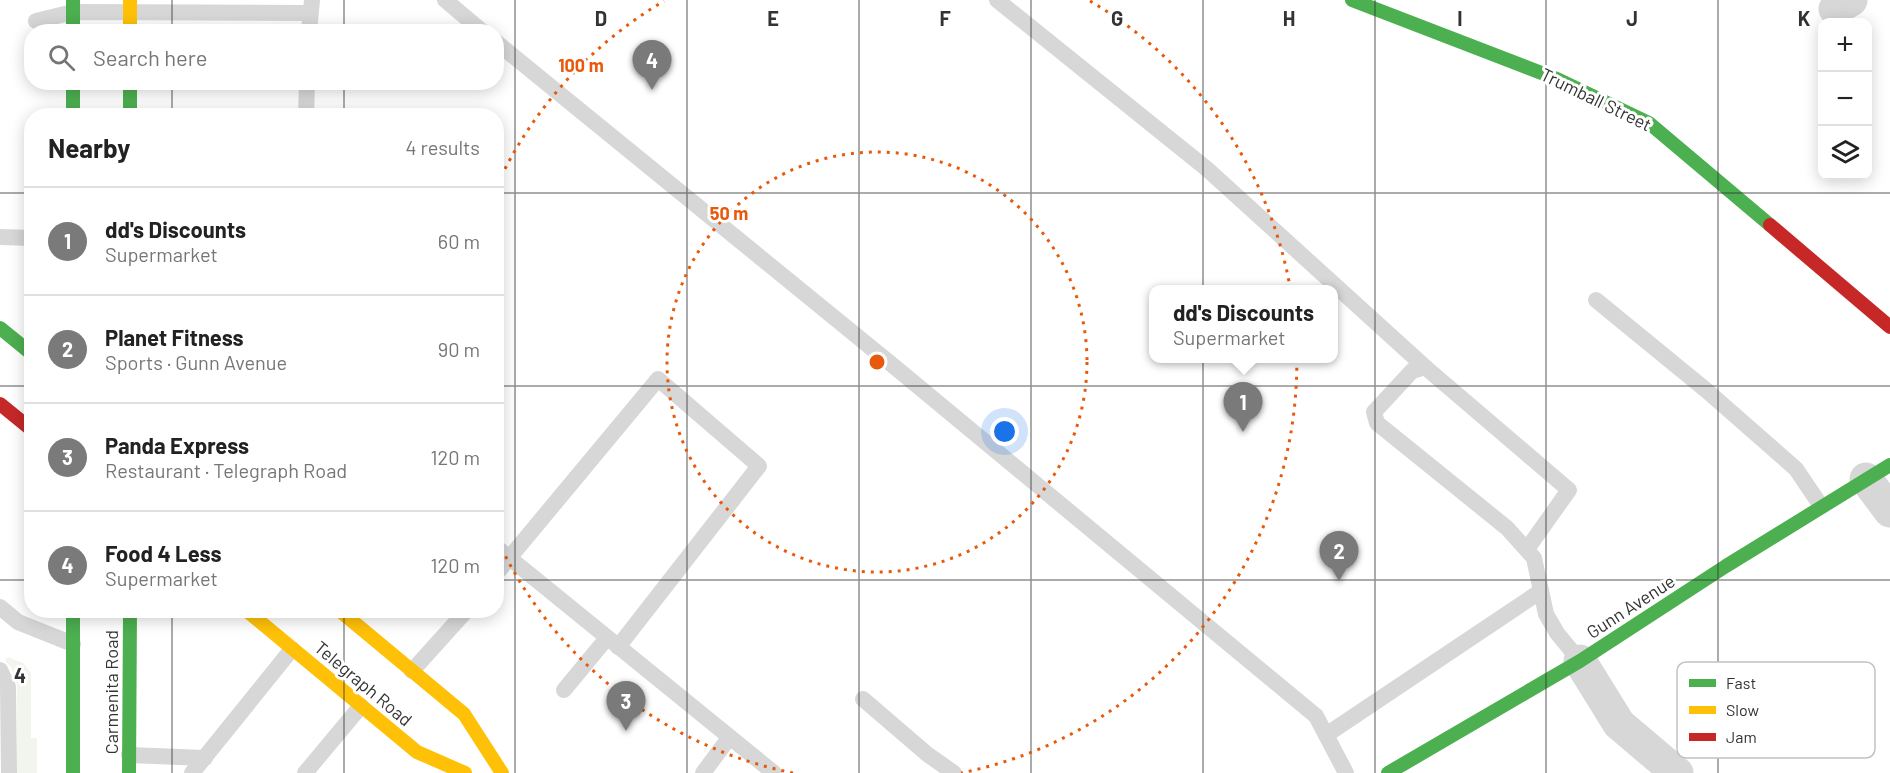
<!DOCTYPE html>
<html lang="en">
<head>
<meta charset="utf-8">
<style>
  :root { --surface:#fff; --page:#f6f6f6; --text:#222; --muted:#767676; --line:#e0e0e0; --accent:#7a7a7a }
  body { margin:0; font-family:Barlow,sans-serif; background:var(--page); color:var(--text) }
  .controls { position:absolute; right:18px; top:18px; display:grid; overflow:hidden; border-radius:12px; box-shadow:0 3px 15px #0003 }
  .controls button { width:54px; height:54px; display:grid; place-items:center; padding:0; border:0; border-bottom:2px solid var(--line); background:var(--surface); color:var(--text); font:30px sans-serif }
  .you { position:absolute; left:1005px; top:432px; width:21px; height:21px; margin:-15px; border:4px solid #fff; border-radius:50%; background:#1a73e8; box-shadow:0 0 0 9px #1a73e833 }
  .badge { display:grid; place-items:center; width:39px; height:39px; border-radius:50%; background:var(--accent); color:#fff; font-size:20px; font-weight:700 }
  .pin { position:absolute; translate:-50% -50px; filter:drop-shadow(0 2px 3px #0008) }
  .pin::after { content:''; position:absolute; top:32px; width:21px; height:18px; background:inherit; clip-path:polygon(0 0,100% 0,50% 100%) }
  .popup { position:absolute; left:1149px; top:285px; width:189px; height:78px; box-sizing:border-box; display:grid; place-content:center; border-radius:12px; background:var(--surface); filter:drop-shadow(0 2px 4px #0005); font-size:20px; white-space:nowrap; color:var(--muted) }
  .popup b { font-size:22px; color:var(--text) }
  .popup::after { content:''; position:absolute; left:50%; top:100%; margin-left:-12px; border:12px solid transparent; border-top-color:var(--surface) }
  .list { margin:0; padding:0; list-style:none }
  h2 { display:flex; justify-content:space-between; align-items:center; height:78px; margin:0; padding:0 24px; font-size:26px }
  h2 small { font-size:20px; font-weight:400; color:var(--muted) }
  .list li { display:grid; grid-template-columns:39px 1fr auto; gap:18px; align-items:center; box-sizing:border-box; height:108px; padding:0 24px; border-top:2px solid var(--line) }
  .list b { display:block; font-size:22px; white-space:nowrap }
  .list p { margin:0; font-size:20px; white-space:nowrap; color:var(--muted) }
  .list em { font-size:20px; font-style:normal; color:var(--muted) }
  .icon { flex:none; width:33px; height:33px; fill:none; stroke:currentColor; stroke-width:2; stroke-linecap:round; stroke-linejoin:round }
  .map { position:relative; flex:none; width:1890px; height:773px; overflow:hidden }
  .search { position:absolute; background:var(--surface); box-shadow:0 3px 15px #0003; left:24px; top:24px; width:480px; height:66px; display:flex; align-items:center; gap:15px; box-sizing:border-box; padding:0 21px; border-radius:24px; color:var(--muted); font-size:22px }
  .panel { position:absolute; background:var(--surface); box-shadow:0 3px 15px #0003; left:24px; top:108px; width:480px; height:510px; border-radius:24px }
  .map>svg:first-child { display:block }
  .green { fill:#f1f5ed }
  .lines { fill:none; stroke-linecap:round; stroke-linejoin:round }
  .lane { stroke:#d7d7d7; stroke-width:16 }
  .street { stroke:#d7d7d7; stroke-width:33 }
  .fast { stroke:#4caf50; stroke-width:14 }
  .slow { stroke:#ffc107; stroke-width:14 }
  .jam { stroke:#c62828; stroke-width:14 }
  .grid { fill:none; stroke:#333; stroke-width:1.5; stroke-opacity:0.55 }
  .ring { fill:none; stroke:#e8590c; stroke-width:3; stroke-dasharray:3 6 }
  .labels { text-anchor:middle; stroke-width:6; stroke-linejoin:round; paint-order:stroke }
  .street-label { font-size:18px; fill:#333; stroke:#fff }
  .key { fill:#fff; stroke:#c2c2c2; stroke-width:1.5 }
  .key-label { font-size:16px; fill:#333 }
  .grid-label { font-size:20px; text-anchor:middle; font-weight:bold; fill:#333; stroke:#fff; stroke-width:6; stroke-linejoin:round; paint-order:stroke }
  .centre { fill:#e8590c; stroke:#fff; stroke-width:3 }
  .ring-label { font-size:18px; text-anchor:middle; font-weight:bold; fill:#e8590c; stroke:#fff; stroke-width:6; stroke-linejoin:round; paint-order:stroke }
</style>
</head>
<body>
<div class="map">
<svg width="1890" height="773" viewBox="0 0 1890 773">
  <rect width="100%" height="100%" fill="#fff"/>
  <path class="green" d="M8 657 23 663 31 673V738H37V773H17V683L11 667 5 660Z"/>
  <g class="lines">
    <g class="lane">
      <path d="M445 0 483 32"/>
      <path d="M997 0 1207 169 1425 367"/>
      <path d="M36 21 73 12 309 13"/>
      <path d="M309 32 312 0"/>
      <path d="M496 42 896 368 1316 716 1346 773"/>
      <path d="M306 116 307 82"/>
      <path d="M0 237 32 238"/>
      <path d="M1596 300 1706 390 1796 469 1821 506"/>
      <path d="M496 547 774 773"/>
      <path d="M1527 549 1569 490 1425 367 1412 371 1374 412 1377 423 1507 528 1534 558 1546 614 1557 633 1580 661"/>
      <path d="M496 574 658 379 759 466 618 647"/>
      <path d="M0 607 18 622 73 644"/>
      <path d="M0 670 8 687 9 773"/>
      <path d="M412 671 467 610"/>
      <path d="M564 690 607 638"/>
      <path d="M863 699 927 754 954 773"/>
      <path d="M1326 735 1541 591"/>
      <path d="M129 755 205 758"/>
      <path d="M192 773 292 649"/>
      <path d="M305 773 361 706"/>
      <path d="M703 773 729 738"/>
    </g>
    <g class="street">
      <path d="M1835 9 1851 0"/>
      <path d="M1866 479 1890 511"/>
      <path d="M1580 661 1619 724 1677 773"/>
    </g>
    <g class="fast">
      <path d="M73 0V32"/>
      <path d="M1352 0 1557 79 1649 123 1770 225"/>
      <path d="M73 82V116"/>
      <path d="M130 82V116"/>
      <path d="M0 328 32 354"/>
      <path d="M73 610V773"/>
      <path d="M129 773 130 610"/>
      <path d="M1388 773 1580 661 1726 566 1890 465"/>
    </g>
    <g class="slow">
      <path d="M130 0V32"/>
      <path d="M246 610 417 752 465 773"/>
      <path d="M339 610 464 714 502 773"/>
    </g>
    <g class="jam">
      <path d="M1770 225 1890 327"/>
      <path d="M0 404 32 430"/>
    </g>
  </g>
  <path class="grid" d="M172 0V32M344 0V32M515 0V773M687 0V773M859 0V773M1031 0V773M1203 0V773M1375 0V773M1546 0V773M1718 0V773M172 82V116M344 82V116M0 193H32M496 193H1890M0 386H32M496 386H1890M0 580H32M496 580H1890M172 610V773M344 610V773"/>
  <g class="ring">
    <circle cx="877" cy="362" r="210"/>
    <path d="M793 773A419 419 0 0 1 497 539M497 185A419 419 0 0 1 664 1M1090 1A419 419 0 0 1 961 773"/>
  </g>
  <g class="labels">
    <g class="street-label">
      <text transform="translate(1596 100) rotate(26)" y="6">Trumball Street</text>
      <text transform="translate(1631 607) rotate(-33)" y="6">Gunn Avenue</text>
      <text transform="translate(363 684) rotate(40)" y="6">Telegraph Road</text>
      <text transform="translate(112 692) rotate(-90)" y="6">Carmenita Road</text>
    </g>
  </g>
  <rect x="1677" y="662" width="198" height="96" rx="9" class="key"/>
  <rect x="1689" y="679" width="27" height="8" fill="#4caf50"/>
  <rect x="1689" y="706" width="27" height="8" fill="#ffc107"/>
  <rect x="1689" y="733" width="27" height="8" fill="#c62828"/>
  <g class="key-label">
    <text x="1726" y="689">Fast</text>
    <text x="1726" y="716">Slow</text>
    <text x="1726" y="743">Jam</text>
  </g>
  <g class="grid-label">
    <text x="601" y="26">D</text>
    <text x="773" y="26">E</text>
    <text x="945" y="26">F</text>
    <text x="1117" y="26">G</text>
    <text x="1289" y="26">H</text>
    <text x="1460" y="26">I</text>
    <text x="1632" y="26">J</text>
    <text x="1804" y="26">K</text>
    <text x="20" y="683">4</text>
  </g>
  <circle cx="877" cy="362" r="9" class="centre"/>
  <g class="ring-label">
    <text x="581" y="72">100 m</text>
    <text x="729" y="220">50 m</text>
  </g>
</svg>
<div class="controls">
<button>+</button>
<button>−</button>
<button><svg class="icon" aria-label="layers" viewBox="0 0 24 24"><path d="M12 4l9 5-9 5-9-5zM3 14l9 5 9-5"/></svg></button>
</div>
<div class="you"></div>
<div class="pin badge" style="left:1243px;top:432px">1</div>
<div class="popup"><b>dd's Discounts</b>Supermarket</div>
<div class="pin badge" style="left:1339px;top:581px">2</div>
<div class="pin badge" style="left:626px;top:731px">3</div>
<div class="pin badge" style="left:652px;top:90px">4</div>
<div class="search"><svg class="icon" aria-label="search" viewBox="0 0 24 24"><circle cx="10" cy="10" r="6"/><path d="M15 15l6 6"/></svg>Search here</div>
<section class="panel">
<h2>Nearby<small>4 results</small></h2>
<ul class="list">
<li><span class="badge">1</span><div><b>dd's Discounts</b><p>Supermarket</p></div><em>60 m</em></li>
<li><span class="badge">2</span><div><b>Planet Fitness</b><p>Sports · Gunn Avenue</p></div><em>90 m</em></li>
<li><span class="badge">3</span><div><b>Panda Express</b><p>Restaurant · Telegraph Road</p></div><em>120 m</em></li>
<li><span class="badge">4</span><div><b>Food 4 Less</b><p>Supermarket</p></div><em>120 m</em></li>
</ul>
</section>
</div>
</body>
</html>
